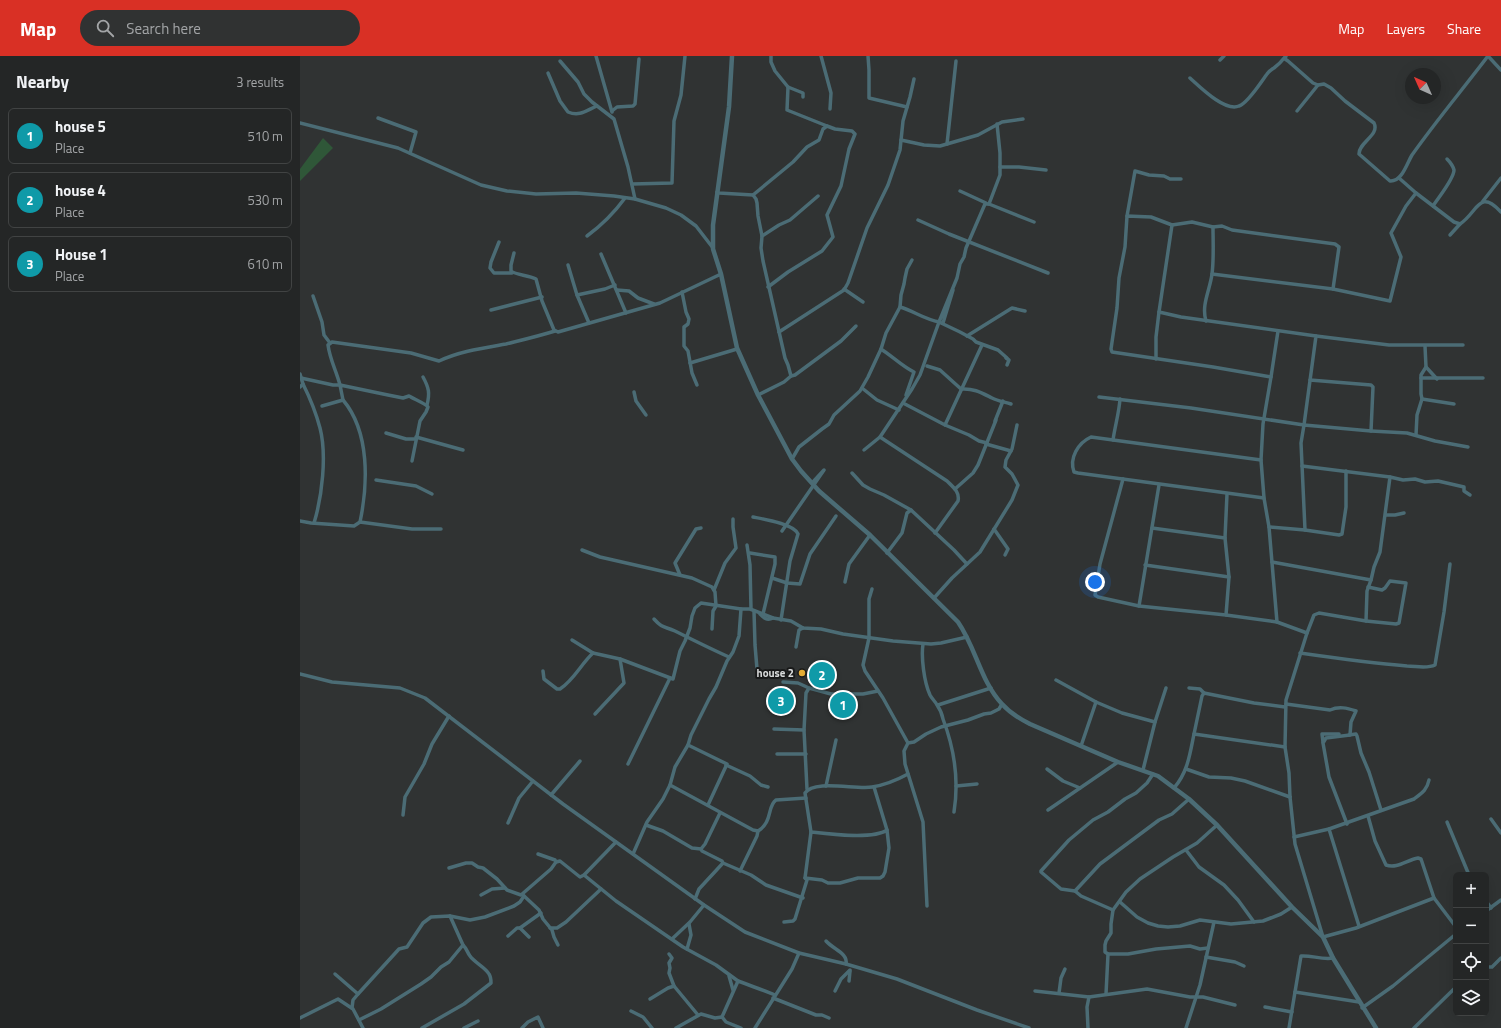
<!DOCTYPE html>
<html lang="en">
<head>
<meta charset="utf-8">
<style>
  :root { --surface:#242626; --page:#303232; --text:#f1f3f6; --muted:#a3a5a7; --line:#414343; --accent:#d93025 }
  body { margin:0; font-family:"Titillium Web",sans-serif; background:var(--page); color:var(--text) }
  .controls { position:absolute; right:12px; bottom:12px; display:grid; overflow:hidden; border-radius:6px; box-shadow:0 4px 16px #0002 }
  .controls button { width:36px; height:36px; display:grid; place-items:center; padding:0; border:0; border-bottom:1px solid var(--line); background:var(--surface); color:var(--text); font:20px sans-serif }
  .compass { position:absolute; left:1105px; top:12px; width:36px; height:36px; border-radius:50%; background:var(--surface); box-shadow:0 4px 16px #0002; rotate:315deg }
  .you { position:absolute; left:795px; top:526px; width:14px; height:14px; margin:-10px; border:3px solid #fff; border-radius:50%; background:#1a73e8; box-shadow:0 0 0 6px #1a73e833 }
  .badge { display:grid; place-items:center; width:26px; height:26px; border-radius:50%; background:var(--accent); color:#fff; font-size:13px; font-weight:700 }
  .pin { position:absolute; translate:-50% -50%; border:2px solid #fff; box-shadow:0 1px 4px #0006 }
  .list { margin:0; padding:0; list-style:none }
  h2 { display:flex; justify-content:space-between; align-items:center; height:52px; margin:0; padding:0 16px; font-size:17px }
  h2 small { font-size:13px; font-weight:400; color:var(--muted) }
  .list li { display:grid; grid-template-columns:26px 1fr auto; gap:12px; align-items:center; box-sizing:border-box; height:56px; margin:0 8px 8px; padding:0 8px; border:1px solid var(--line); border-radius:6px }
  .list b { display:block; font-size:15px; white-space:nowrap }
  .list p { margin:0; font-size:13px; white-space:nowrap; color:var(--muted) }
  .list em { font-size:13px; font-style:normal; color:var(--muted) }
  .icon { flex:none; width:22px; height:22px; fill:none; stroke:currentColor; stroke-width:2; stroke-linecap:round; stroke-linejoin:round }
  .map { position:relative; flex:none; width:1201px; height:972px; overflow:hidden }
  header { display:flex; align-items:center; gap:24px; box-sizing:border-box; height:56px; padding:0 20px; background:var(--accent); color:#fff }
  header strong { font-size:19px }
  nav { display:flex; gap:22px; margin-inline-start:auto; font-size:14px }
  .search { width:280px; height:36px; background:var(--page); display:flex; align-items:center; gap:10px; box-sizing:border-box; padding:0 14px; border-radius:22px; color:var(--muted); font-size:15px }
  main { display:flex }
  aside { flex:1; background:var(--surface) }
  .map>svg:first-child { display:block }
  .green { fill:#2f5738 }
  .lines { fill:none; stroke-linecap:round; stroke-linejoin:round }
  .minor { stroke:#4b6c75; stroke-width:3.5 }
  .tertiary { stroke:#4b6c75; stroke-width:4.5 }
  .poi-dot { fill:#e5ad35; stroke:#191a1a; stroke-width:1.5 }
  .labels { text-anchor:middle; stroke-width:4; stroke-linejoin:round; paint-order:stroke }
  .poi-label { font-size:11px; font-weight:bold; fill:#dadcdc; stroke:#191a1a; text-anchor:end }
</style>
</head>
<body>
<header>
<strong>Map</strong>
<div class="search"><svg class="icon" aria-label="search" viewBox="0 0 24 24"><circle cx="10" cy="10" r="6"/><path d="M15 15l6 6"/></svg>Search here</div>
<nav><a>Map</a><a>Layers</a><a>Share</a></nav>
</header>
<main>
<aside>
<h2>Nearby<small>3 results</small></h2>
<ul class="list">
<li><span class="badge" style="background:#0f9aa8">1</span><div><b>house 5</b><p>Place</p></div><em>510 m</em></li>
<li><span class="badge" style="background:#0f9aa8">2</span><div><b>house 4</b><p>Place</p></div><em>530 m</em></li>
<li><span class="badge" style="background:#0f9aa8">3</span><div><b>House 1</b><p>Place</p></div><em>610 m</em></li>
</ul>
</aside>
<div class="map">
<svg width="1201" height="972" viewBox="0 0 1201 972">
  <rect width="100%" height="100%" fill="#303333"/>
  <path class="green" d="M23 82 33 92 0 125V113Z"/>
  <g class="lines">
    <g class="minor">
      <path d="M296 0 312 56"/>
      <path d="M471 0V6L475 15 488 31 503 37V41"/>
      <path d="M521 0 531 37 530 53"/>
      <path d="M568 0 569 14V42L607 51"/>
      <path d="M986 0 985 3 988 5 1013 27 1018 29 1024 28 1031 32 1045 45 1074 67C1080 79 1059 86 1059 98L1090 125C1102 126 1107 107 1112 99 1136 65 1163 33 1188 0"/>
      <path d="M1188 0 1201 14"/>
      <path d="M920 4 924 0"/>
      <path d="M260 5 278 26 284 38 292 46 314 63 328 111 335 143"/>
      <path d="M248 17 260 45 268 56C280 61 287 54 297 50"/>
      <path d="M890 22C900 31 925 56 939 50 948 47 961 26 967 18 969 15 971 14 974 12 978 9 982 5 985 1"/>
      <path d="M488 31 487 54 527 70"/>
      <path d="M312 55 317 51 333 50 335 48 339 3"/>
      <path d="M997 55 1018 29"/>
      <path d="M78 62 116 76 110 97"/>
      <path d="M0 67 98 92 181 129 207 135 236 138 276 137 314 140 335 143 366 152 381 159 396 170 413 192"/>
      <path d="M601 84 624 89 640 90 678 79 702 66 723 63"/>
      <path d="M647 88 656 5"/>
      <path d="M700 111H719L746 114"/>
      <path d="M332 128 372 127 374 65 381 39 385 0"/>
      <path d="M660 135 686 147"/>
      <path d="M417 136 419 137 453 139 493 106 507 91 519 84 523 73 527 70 535 73 552 75 555 78 549 93 541 130 527 159 533 181 522 195 488 216 468 231"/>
      <path d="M1116 137 1154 166 1160 168C1178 156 1179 132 1201 156"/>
      <path d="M453 139 456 143 457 147 458 160 462 180 461 192 463 205 485 302 488 309 491 320 484 326 458 339"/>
      <path d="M1183 145 1201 122"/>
      <path d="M689 148 700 119V97L697 68"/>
      <path d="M1133 150C1138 142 1154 123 1154 114 1153 110 1150 106 1147 103"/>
      <path d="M827 160 835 115 849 119 864 120 870 123H881"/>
      <path d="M618 164 649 178 748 217"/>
      <path d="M1150 179 1160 168"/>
      <path d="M287 180C302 169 314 157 325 142"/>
      <path d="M462 180 479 169 490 164 518 140"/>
      <path d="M199 186 191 206 190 212 194 217H212"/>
      <path d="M214 197 211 209V215C216 219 228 219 236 223L242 245 254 274 258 276 360 247 421 218"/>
      <path d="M301 198 326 257"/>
      <path d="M268 209 277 239 289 267"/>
      <path d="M912 218 1033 233 1090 245 1101 201 1091 177 1106 150 1116 137 1099 122"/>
      <path d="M544 233 563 246"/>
      <path d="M317 234 329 235 338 242 354 248"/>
      <path d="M382 236 386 256 389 263 388 268 384 271V290L388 295 392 317 397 329"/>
      <path d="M277 239 305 233 315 229"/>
      <path d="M13 240 22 266 24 279 30 287"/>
      <path d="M600 251C614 255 625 264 640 266"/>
      <path d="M191 254 242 241"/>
      <path d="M906 265C901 249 910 234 912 218 914 203 913 186 913 171"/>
      <path d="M643 267 653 234 639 266 657 222 660 208 664 201 666 192 685 148H689L734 166"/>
      <path d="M978 275 971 321 963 368 961 404 964 442 969 471 977 566 1007 577 986 644 985 691 989 717 990 741 995 788 1023 881 1056 872 1134 842 1156 871"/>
      <path d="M479 276 544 234 548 227 567 172 588 129 600 94 603 65 610 41 614 23"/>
      <path d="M667 280 712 252 725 255"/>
      <path d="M1016 280 1089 289H1163"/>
      <path d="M581 293C592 300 603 311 614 316L606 339"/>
      <path d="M706 302 709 304 707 309"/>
      <path d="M856 303V281L859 256 872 169"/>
      <path d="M390 307 437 293"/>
      <path d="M627 310 640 314 661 333C674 332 682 337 692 342 698 345 705 346 711 348"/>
      <path d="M1126 311 1137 323"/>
      <path d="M0 318 3 328 0 331"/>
      <path d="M491 320 495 319 541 285 556 270"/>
      <path d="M123 321C129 332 130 337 127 349"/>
      <path d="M971 321 913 311 812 296 811 293 817 252 819 222 825 191 827 160 851 161 872 169 892 166 913 171 922 170 932 174 1035 188 1039 191 1033 233"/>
      <path d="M1 322 33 329H40C36 314 30 304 28 289L32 286 111 297 139 305C160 295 183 292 206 288 222 284 239 280 255 275"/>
      <path d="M1121 322H1183"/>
      <path d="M3 328C10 342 16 357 20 372 27 399 22 441 14 467"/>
      <path d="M562 332 577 344 599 354"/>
      <path d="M334 336 336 345 346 359"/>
      <path d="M799 341 891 352 1004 369 1016 280 881 261 859 256"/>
      <path d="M1122 343 1154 348"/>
      <path d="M603 347 645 369 669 379 679 385 687 387"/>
      <path d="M22 350 43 344 40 329 88 339 103 342 109 340C114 343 126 348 128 351L126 356 120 365 112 405"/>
      <path d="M695 365 703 345"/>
      <path d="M645 369 682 289"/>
      <path d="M1071 375 1107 377 1135 385 1168 391"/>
      <path d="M86 377 106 383H116"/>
      <path d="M1116 379 1117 359 1122 343 1121 338V319L1126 311 1125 290"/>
      <path d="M116 381 163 394"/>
      <path d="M580 381 647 425C653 431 660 436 658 445L635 477"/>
      <path d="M813 384C815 370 819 357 820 343"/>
      <path d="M686 388 711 395"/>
      <path d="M564 394 580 381 612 333 620 319 639 266 660 276 673 283 676 286 698 294 707 302"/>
      <path d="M492 403 499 391 522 373 529 368 534 359 560 335 568 321 581 293 586 277 600 251 601 239 604 228 605 222 607 213 612 204"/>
      <path d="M961 404 791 381C778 387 769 402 774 416L778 417 964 442"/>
      <path d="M552 417 563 429 570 433 584 439 611 454"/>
      <path d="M1090 421 1103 424 1115 423 1125 426 1138 425 1164 431V435L1170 439"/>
      <path d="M823 423 800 508 795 539 798 541 839 550 926 559"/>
      <path d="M76 424 116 430 132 438"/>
      <path d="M655 433 673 417 678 409 696 364"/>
      <path d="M1086 459H1095L1104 457"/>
      <path d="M453 461C463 463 494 468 498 478L490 505 481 564"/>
      <path d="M0 465 11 467 54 470 60 466C68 428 70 376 43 344"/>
      <path d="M60 466 112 473H141"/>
      <path d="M969 471 1005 474 1001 387 1004 369 1071 375 1073 331 1071 329 1010 324"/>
      <path d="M852 472 925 482 929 521 926 559 977 566"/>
      <path d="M694 473 708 493 705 499"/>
      <path d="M1005 474 1039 479 1042 478 1046 451V415"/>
      <path d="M482 475 524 414 512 427"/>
      <path d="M925 482 927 438"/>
      <path d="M447 489 450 509 451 553"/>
      <path d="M282 494 300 501 392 522 412 531 415 536 416 550 413 555 412 573"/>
      <path d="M450 497 475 501V508L463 558"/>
      <path d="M587 497 602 477 607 457 611 454 654 494 667 508"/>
      <path d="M972 506 1071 524 1074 511 1080 496 1090 421 1002 410"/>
      <path d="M845 509 929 521"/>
      <path d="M380 519 375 507 396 473 401 472"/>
      <path d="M472 522 487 527 500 528 510 498 536 460"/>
      <path d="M545 526 549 508 570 479"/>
      <path d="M572 533 569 543V582L563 609 565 615 583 642 608 687"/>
      <path d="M414 534 425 507 436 492 433 471V463"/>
      <path d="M634 542 652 522 680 496 712 444 718 429 712 418 705 411 706 404 712 393 717 369"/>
      <path d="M839 550 859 429"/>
      <path d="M454 555 455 589 457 613"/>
      <path d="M460 558C464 562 467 565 473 562"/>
      <path d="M354 563C363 573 364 570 375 575 393 584 411 593 429 601"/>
      <path d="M1066 565 1096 568 1099 567 1106 527 1090 525 1085 532 1082 534 1068 531"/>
      <path d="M1007 577 1014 559 1019 557 1066 565 1067 535 1071 524"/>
      <path d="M272 584 293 597"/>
      <path d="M623 588C621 601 624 626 630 639 632 643 635 645 637 649 640 653 642 658 643 663 654 692 659 725 654 756"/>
      <path d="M496 591 499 574 503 572"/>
      <path d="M1000 597C1035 602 1071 607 1107 610 1116 610 1127 613 1135 609L1144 556 1150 508"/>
      <path d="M243 615 244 623 257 633H260C274 624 281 608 293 597L320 603 373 623 380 595 385 585 390 572 392 560 395 552 401 547 441 553H450L473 562 491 565 503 572 521 573 543 578 593 585 631 588 641 587 667 581"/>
      <path d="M0 618 32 626 100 632 125 642 263 748 404 849 445 876 499 897 546 908 597 923 677 954 729 972"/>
      <path d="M756 624 796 646 822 657 855 666 843 714"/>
      <path d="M483 626 498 627 509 632 531 638H563L578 635"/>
      <path d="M889 632 900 633 904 637"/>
      <path d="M986 648 1030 654C1039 650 1047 652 1056 655L1051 666 1050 679 1026 682 1023 687 1029 721 1047 768"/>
      <path d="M638 649 691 632"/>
      <path d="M295 658 324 627 320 603"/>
      <path d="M855 666 866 632"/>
      <path d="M474 673 504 674"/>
      <path d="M894 678 902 640 904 637 954 647 985 651"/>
      <path d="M1049 679 1056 678 1057 680 1061 697 1069 716 1081 754"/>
      <path d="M1023 686 1022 678H1039"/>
      <path d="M388 689 427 708 408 749"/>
      <path d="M781 690 796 646"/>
      <path d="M477 698H506"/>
      <path d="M328 708 370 622"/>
      <path d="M426 709 450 720 461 729 468 731"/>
      <path d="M747 713 763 725 780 732"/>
      <path d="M886 713 909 721 931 722 945 725 990 741"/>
      <path d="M370 729 453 774 458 775C473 766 467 750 476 744L506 742"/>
      <path d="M526 730 536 684"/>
      <path d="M656 730 677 728"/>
      <path d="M874 732C888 716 890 697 894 678L985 691"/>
      <path d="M507 733 504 674 506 637 509 632"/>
      <path d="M251 739 280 705"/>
      <path d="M748 754 818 706"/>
      <path d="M420 757 405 788 401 793 402 795 422 805 423 807 451 819 466 829 503 842"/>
      <path d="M103 759 105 741 124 708 132 688 149 660"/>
      <path d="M1068 760 1075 785 1086 809C1097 813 1107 804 1118 802L1121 803 1134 842"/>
      <path d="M1191 763 1201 777"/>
      <path d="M1147 766 1169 819"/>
      <path d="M208 767 219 742 233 725"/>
      <path d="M346 769 363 775 392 792 401 793"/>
      <path d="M1029 773 1059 870"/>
      <path d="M511 776C528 778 573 784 587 774"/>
      <path d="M994 781 1029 773 1114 743C1122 737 1127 734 1129 724"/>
      <path d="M886 794 899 811 924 829 938 844 954 866"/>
      <path d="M238 798 255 804 256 806 260 805 280 821 284 819 316 786"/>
      <path d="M333 798 347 766 363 743 370 729 375 711 388 689 391 679 409 643 416 631 427 605 433 596 439 580 441 553"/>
      <path d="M149 812 166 807H172L178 811 183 812 197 823 207 834 221 839 251 813 256 806"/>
      <path d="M440 815 457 780 458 775"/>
      <path d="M284 819 316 845 383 891 416 909 438 925"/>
      <path d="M505 822 522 824 528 827H540L558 822H580L583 820 585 816 589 792 587 774 574 731"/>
      <path d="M775 835 800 808 859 764 872 758 889 743"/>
      <path d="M181 839 192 833 205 832"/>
      <path d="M223 839 239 854 243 863 252 874 254 881 258 889"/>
      <path d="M395 843 399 833 423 807"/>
      <path d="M1186 845 1191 852"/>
      <path d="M820 846 837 861 848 867 858 870 868 871 880 870 900 864 931 868 963 865 981 858 992 851"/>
      <path d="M627 850 623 766 605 708 604 695 608 687 614 686 626 678 641 671 668 664 684 658 691 657 699 653 702 648"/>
      <path d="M813 854 781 840 775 835 761 833 741 816V815L769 784 793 764 808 756 825 743 836 737 847 727 853 718"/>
      <path d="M1186 855 1201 844"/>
      <path d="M150 860 170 864 185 861 214 850 220 846 224 840"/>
      <path d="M484 866 493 865 495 863 507 824 505 822 511 776 505 737C514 723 557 734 572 731 585 729 597 724 608 718"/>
      <path d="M220 872 241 857"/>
      <path d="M250 872H257L266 866 301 833"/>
      <path d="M208 880 217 872H220L229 881"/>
      <path d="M372 883 390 866 404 849"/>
      <path d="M526 885C534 894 548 897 546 908"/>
      <path d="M387 893 391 879 389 868"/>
      <path d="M369 898 372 902 369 907 370 912 369 917 374 930"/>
      <path d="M808 898H828L856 893 890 890 900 893 908 892"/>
      <path d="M906 901 935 906 944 910"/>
      <path d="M1186 911H1192L1201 902"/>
      <path d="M35 918 58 938 53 944 52 952"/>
      <path d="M429 920 433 934"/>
      <path d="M549 925 550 915"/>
      <path d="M535 935 541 923 550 914"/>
      <path d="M735 935 789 941 847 933 890 941H903L935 949"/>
      <path d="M995 936 1059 946"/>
      <path d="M759 937 761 922 765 913"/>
      <path d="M58 938 99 893 107 891 123 867 131 861 150 860 163 889C167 893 167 896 170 900 175 907 185 911 189 918 191 921 191 924 191 927L164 948 122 972"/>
      <path d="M806 938 808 898 805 896V889L806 885 811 877V868L813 854 826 836 840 823 873 801 897 787 917 769"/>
      <path d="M473 942 516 959H522L529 962"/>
      <path d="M350 943 368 932 374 930 398 959"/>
      <path d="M965 951 992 956"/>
      <path d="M1062 952 1093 930 1156 878"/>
      <path d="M331 955 343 961 352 972"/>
      <path d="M422 961 438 925C451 930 463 934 475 939"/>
      <path d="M422 961 426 966 441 972"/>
      <path d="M0 962 38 943 53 953 63 972"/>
      <path d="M59 964 81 953 121 928 131 921 141 911 149 906 163 889"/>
      <path d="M164 972 178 965"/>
      <path d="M222 972 228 966 238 961 243 972"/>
      <path d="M376 972 401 958 415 962 422 961"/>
      <path d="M455 972 492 913 499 897"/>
      <path d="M788 972 787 951 789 941"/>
      <path d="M886 972 900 929 914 866"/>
      <path d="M989 972 1001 900C1011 899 1022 904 1033 902"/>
      <path d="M1114 972 1156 931"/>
    </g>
    <path class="tertiary" d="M432 0 429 51 413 169V193L421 218 437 292 458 339 492 403 501 415 519 435 570 479 658 566C676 592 681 626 702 648 710 657 720 663 730 668L818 706 858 720 889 743 917 769 992 851 1023 881 1033 902 1076 972"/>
  </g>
  <circle class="poi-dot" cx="502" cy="617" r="4"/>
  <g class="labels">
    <g class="poi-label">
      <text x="494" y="621">house 2</text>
    </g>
  </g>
</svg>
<div class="controls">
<button>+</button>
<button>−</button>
<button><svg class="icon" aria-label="locate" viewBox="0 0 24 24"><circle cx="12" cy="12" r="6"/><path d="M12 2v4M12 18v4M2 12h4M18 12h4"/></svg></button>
<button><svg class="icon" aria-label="layers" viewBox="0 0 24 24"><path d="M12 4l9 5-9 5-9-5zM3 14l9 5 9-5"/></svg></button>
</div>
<svg class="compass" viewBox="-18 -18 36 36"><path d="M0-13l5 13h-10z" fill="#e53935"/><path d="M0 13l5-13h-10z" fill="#a3a5a7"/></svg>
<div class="you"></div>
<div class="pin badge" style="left:543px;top:649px;background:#0f9aa8">1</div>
<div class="pin badge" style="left:522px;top:619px;background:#0f9aa8">2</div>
<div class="pin badge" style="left:481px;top:645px;background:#0f9aa8">3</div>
</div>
</main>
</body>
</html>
